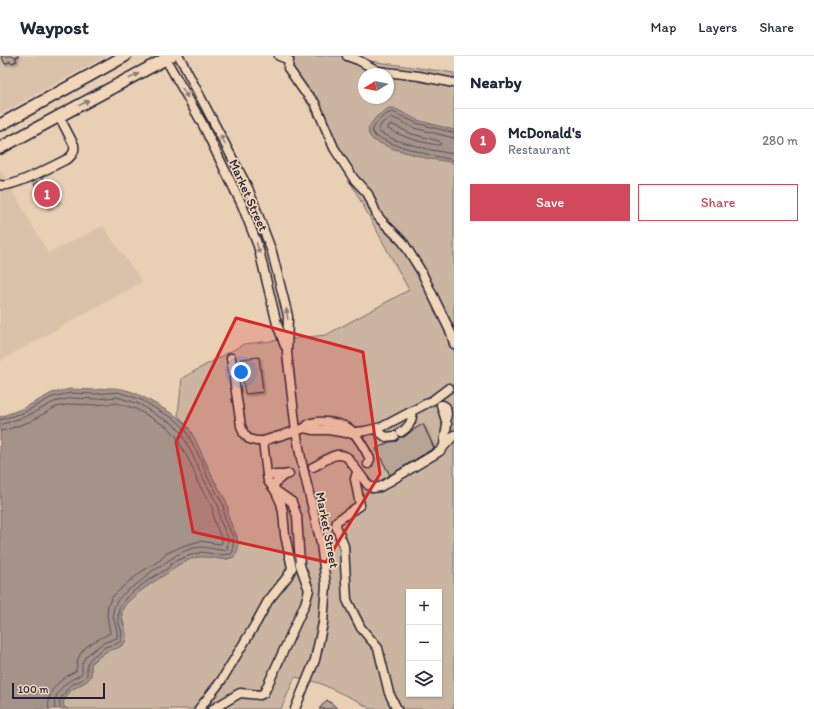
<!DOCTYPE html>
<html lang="en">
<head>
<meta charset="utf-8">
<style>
  :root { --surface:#fff; --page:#f2f2f3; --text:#1f2937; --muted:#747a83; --line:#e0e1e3; --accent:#d1495b }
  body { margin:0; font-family:Itim,sans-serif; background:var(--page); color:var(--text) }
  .controls { position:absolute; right:12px; bottom:12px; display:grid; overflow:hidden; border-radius:0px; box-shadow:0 1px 3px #0004 }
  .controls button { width:36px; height:36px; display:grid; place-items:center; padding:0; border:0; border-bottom:1px solid var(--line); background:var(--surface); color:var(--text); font:20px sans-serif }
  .compass { position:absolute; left:358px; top:12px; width:36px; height:36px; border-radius:50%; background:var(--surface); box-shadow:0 1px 3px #0004; rotate:260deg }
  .scale { position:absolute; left:12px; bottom:10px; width:93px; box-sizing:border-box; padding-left:4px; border:2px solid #22223b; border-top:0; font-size:11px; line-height:14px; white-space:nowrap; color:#22223b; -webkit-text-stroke:3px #f1d6b8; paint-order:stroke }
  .you { position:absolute; left:241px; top:316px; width:14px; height:14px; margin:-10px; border:3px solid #fff; border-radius:50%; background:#1a73e8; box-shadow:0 0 0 6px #1a73e833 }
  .badge { display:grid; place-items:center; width:26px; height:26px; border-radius:50%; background:var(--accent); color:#fff; font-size:13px; font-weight:700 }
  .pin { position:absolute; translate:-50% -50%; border:2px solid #fff; box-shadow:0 1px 4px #0006 }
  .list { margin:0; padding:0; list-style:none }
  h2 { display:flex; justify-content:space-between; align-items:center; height:52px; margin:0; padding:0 16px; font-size:17px }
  h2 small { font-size:13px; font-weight:400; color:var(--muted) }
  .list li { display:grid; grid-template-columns:26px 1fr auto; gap:12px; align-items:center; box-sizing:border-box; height:64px; padding:0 16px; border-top:1px solid var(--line) }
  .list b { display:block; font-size:15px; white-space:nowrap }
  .list p { margin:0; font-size:13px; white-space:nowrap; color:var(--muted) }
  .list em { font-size:13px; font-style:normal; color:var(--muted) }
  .actions { display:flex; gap:8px; padding:12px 16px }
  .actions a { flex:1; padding:9px 0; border:1px solid var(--accent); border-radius:0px; text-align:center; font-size:14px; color:var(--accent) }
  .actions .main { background:var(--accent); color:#fff }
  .icon { flex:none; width:22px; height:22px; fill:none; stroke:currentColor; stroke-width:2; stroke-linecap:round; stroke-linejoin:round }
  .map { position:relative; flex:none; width:454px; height:653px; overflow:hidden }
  header { display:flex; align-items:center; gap:24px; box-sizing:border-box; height:56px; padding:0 20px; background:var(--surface); border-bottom:1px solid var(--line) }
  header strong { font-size:19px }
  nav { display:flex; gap:22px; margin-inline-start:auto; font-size:14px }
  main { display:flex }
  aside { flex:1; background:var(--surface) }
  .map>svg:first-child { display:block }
  .built { fill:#dac2aa }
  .green { fill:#cbb5a1; stroke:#766c6e; fill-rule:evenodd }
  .water { fill:#a5938a; stroke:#71666a }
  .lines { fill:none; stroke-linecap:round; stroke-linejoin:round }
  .shore { stroke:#564f5b; stroke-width:1 }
  .building { fill:#b7a495; stroke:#22223b; filter:url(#shadow) }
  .minor-tunnel { stroke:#c1ac9b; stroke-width:8; stroke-dasharray:8 4; stroke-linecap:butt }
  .minor-casing { stroke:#22223b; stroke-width:11 }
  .major-casing { stroke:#22223b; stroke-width:14 }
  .minor { stroke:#f1d6b8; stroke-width:8 }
  .major { stroke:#f1d6b8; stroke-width:11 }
  .oneway { fill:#8a7c7a }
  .marked { fill:#d62828; fill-opacity:0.2; stroke:#d62828; stroke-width:3; stroke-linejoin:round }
  .labels { text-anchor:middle; stroke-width:3.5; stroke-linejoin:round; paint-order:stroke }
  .street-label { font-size:13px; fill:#22223b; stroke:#f1d6b8 }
</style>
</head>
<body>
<header>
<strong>Waypost</strong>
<nav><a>Map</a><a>Layers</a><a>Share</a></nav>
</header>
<main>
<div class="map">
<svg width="454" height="653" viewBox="0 0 454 653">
  <defs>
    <filter id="shadow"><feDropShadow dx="2" dy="2" stdDeviation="1" flood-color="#0004"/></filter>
  </defs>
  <rect width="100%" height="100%" fill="#e9cfb3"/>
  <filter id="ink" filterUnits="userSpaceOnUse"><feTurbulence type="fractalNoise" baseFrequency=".025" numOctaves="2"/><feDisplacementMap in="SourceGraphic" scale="8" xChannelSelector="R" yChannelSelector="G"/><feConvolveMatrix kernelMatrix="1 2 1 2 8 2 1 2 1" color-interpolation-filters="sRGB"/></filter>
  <g filter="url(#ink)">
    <g class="built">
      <path d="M0 0H106L0 58Z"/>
      <path d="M0 112 48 197 103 170 142 226 0 305Z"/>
    </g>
    <path class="green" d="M282 0H361L363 4 454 17V653H370L358 645 319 627 295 621 281 653H68L64 652 63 646 71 634 87 625 91 620V609L92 606 107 595 118 592 124 588C131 574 118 564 123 552 128 541 158 523 169 516 172 514 174 511 178 509 184 505 191 502 198 501 210 498 225 509 236 499L237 480 228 461V452L226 445 211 418 206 406 193 380 188 371 178 359 182 322 244 288 326 279 409 234ZM364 18H388V42H364ZM409 536H439V638H409Z"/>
    <g class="water">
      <path d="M389 52H394L417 64 454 74V108L451 106 429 103 391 92 373 84 369 79 368 72 376 61Z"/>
      <path d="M108 332C129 331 143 341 161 351 172 358 179 360 187 370 198 385 203 403 211 419 215 428 222 436 226 445 229 451 227 457 229 463 233 474 241 485 237 497 232 509 205 498 194 502 189 504 183 506 178 509 174 511 172 514 169 516 158 523 126 543 122 554 119 565 129 574 125 586L118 592 107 595 92 606 91 609V620L87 625 71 634 63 646 64 651 68 653H0V361L24 352 52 337 70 333 95 334Z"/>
    </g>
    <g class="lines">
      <g class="shore">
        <path d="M391 69H393L412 78 439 85 441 88 439 89C422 87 403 81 388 73V71Z"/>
        <path d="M454 77 416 67 393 56C384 57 375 67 372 75L375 80 393 88 430 99 454 104"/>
        <path d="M454 82 414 72 392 61 382 67 378 74 379 76 395 84 431 94 454 98"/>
        <path d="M0 364 25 356 52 341 70 337 95 338 118 336 142 344 161 356 175 363 185 373 203 408 207 420 223 448 225 463 233 481V496L231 498 220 499 202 496 188 500 173 506 167 513 150 523 134 535 126 542 119 552 118 564 122 577 121 585 116 588 105 591 90 603 87 608V619C83 624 79 625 73 628 68 631 65 636 62 641 59 645 58 648 61 653"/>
        <path d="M0 369 27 360 54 346 71 342 96 343 117 341 139 348 158 360 172 367 181 376 198 410 203 422 218 449 220 464 228 482 227 494C216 495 205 489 194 492 182 495 173 501 164 508 161 511 157 512 154 514 149 517 146 521 142 524 133 532 120 537 115 549 109 561 119 571 117 582L103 587 86 600 82 607V617C79 621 75 621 71 624 62 629 52 642 55 653"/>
        <path d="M0 375 6 374 29 366 56 351 61 350 72 348 96 349 117 347 136 353 169 372 176 380 193 412 197 425 212 451 214 465 222 484V487L220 488 200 485 183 490 167 497 160 504 144 514 127 527 113 540 108 549 107 559 110 577C92 587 77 591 76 615 62 622 45 634 49 653"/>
      </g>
    </g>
    <g class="building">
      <path d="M1 0H19L15 2 17 5 11 7 10 5 5 8Z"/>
      <path d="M44 122 48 130 50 129 59 145 47 152 34 128Z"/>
      <path d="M259 301 263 336 245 338 240 303Z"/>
      <path d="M423 368 434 392 390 419 376 393 389 386 397 385 399 381H404L413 374Z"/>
      <path d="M327 644 338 653H319Z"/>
    </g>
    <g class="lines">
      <path class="minor-tunnel" d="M289 418 313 411"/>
      <g class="minor-casing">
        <g id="minor">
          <path d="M164 0 202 67 242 149 258 190 277 268 285 290"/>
          <path d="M179 0 248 132 272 196 288 260 287 297 296 375 302 408 321 487 326 529 323 567 315 604 295 653"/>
          <path d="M279 0 289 4 288 12 304 35 315 47 334 92 354 123 368 138 377 159 381 164 403 186 421 215 451 277 454 288"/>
          <path d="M347 0 358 4 378 15 419 20 454 27"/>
          <path d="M0 129C11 133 57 108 69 102 73 98 75 95 74 89L59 60"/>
          <path d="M231 302 241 370 244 378 249 383 256 385H263L305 372 313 374H328L347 377 365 375 382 371 433 344 449 332"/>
          <path d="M305 372C306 371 307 369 309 368 319 363 343 367 351 374 359 382 365 393 370 403L368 408"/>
          <path d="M375 373 386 381 394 380"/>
          <path d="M401 376C408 372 411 368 412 361L409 357"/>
          <path d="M263 385 267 419"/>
          <path d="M444 388 447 368 441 349H443L446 351 447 358 446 363"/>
          <path d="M313 411C325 406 334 394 347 401L368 429 373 432 380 431 440 395 454 379"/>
          <path d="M357 416 355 423 360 449 337 465 336 470 344 490 347 544 361 572 378 592 389 637 397 653"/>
          <path d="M199 653 221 625 256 567 268 545 288 520 292 512 285 479 283 456 281 447 275 434 268 425 267 419H284L289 418"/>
          <path d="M213 653 240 637 260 639 264 637 305 548 309 534 300 509 297 460 292 446 275 434 274 430 276 426 284 419"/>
        </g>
      </g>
      <g class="major-casing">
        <g id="major">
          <path d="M0 69 125 0"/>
          <path d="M0 92 171 0"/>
        </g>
      </g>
      <use href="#minor" class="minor"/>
      <use href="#major" class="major"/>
    </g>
    <defs><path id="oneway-solid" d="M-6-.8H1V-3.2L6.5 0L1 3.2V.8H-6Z"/></defs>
    <g class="oneway">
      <use href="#oneway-solid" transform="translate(134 20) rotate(-28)"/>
      <use href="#oneway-solid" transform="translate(185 37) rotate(60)"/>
      <use href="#oneway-solid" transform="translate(84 47) rotate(-28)"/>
      <use href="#oneway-solid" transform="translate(223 84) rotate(-118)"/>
      <use href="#oneway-solid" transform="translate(258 192) rotate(74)"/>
      <use href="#oneway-solid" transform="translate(287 258) rotate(-98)"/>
    </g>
  </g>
  <path class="marked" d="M236 262 363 296 380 418 326 506 193 476 176 386Z"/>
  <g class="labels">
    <g class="street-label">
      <text transform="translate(249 139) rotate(66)" y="5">Market Street</text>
      <text transform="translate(328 474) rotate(79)" y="5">Market Street</text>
    </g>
  </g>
</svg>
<div class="controls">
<button>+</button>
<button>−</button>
<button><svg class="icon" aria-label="layers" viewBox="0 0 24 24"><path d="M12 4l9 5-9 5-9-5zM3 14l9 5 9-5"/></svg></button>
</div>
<svg class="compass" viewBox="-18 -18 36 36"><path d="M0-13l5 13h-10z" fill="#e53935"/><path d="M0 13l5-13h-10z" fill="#747a83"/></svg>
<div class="scale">100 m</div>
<div class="you"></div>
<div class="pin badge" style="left:47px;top:138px">1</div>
</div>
<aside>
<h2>Nearby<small></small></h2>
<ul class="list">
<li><span class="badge">1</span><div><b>McDonald's</b><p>Restaurant</p></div><em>280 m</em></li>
</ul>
<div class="actions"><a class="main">Save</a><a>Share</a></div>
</aside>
</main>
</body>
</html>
